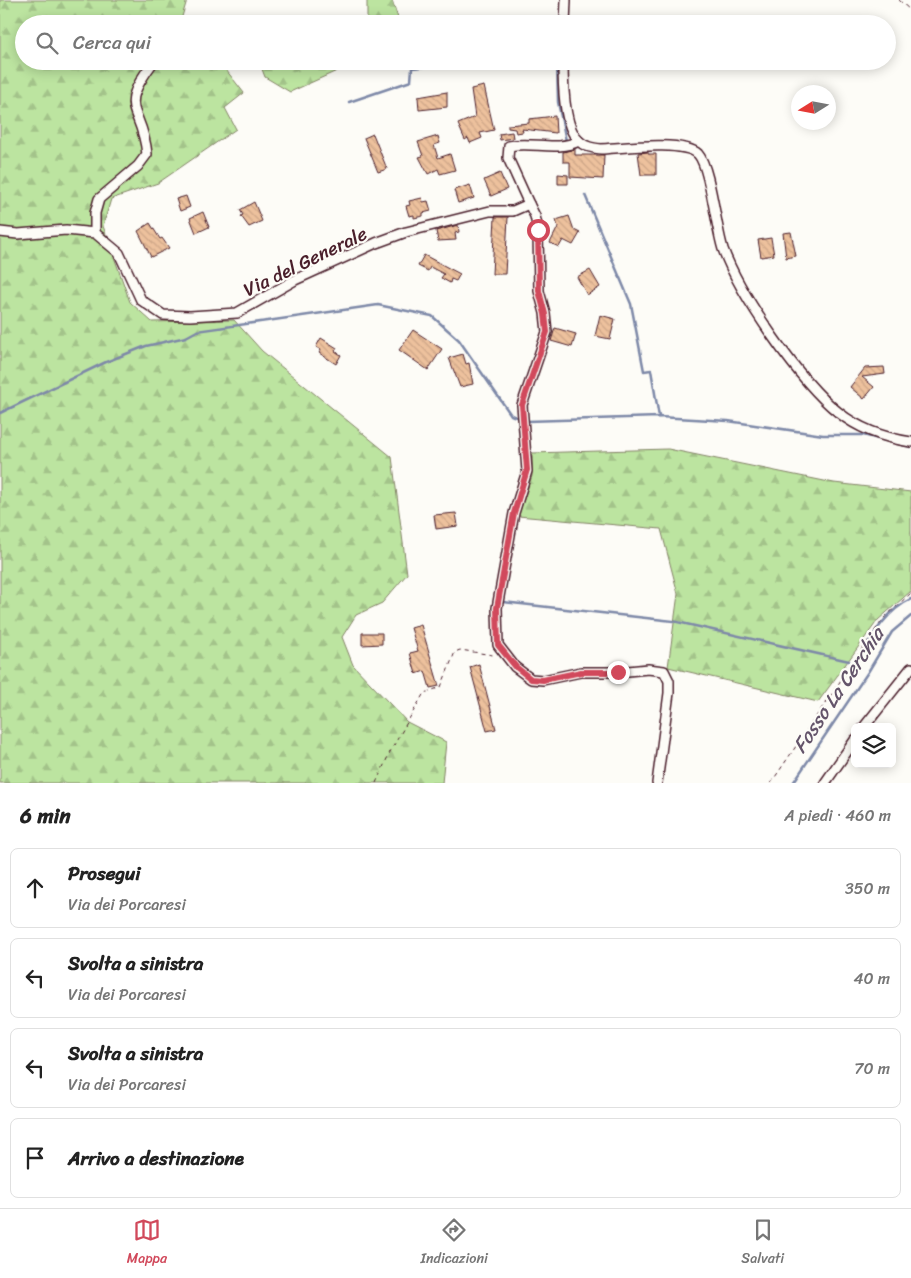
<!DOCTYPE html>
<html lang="it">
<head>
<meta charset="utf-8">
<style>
  :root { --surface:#fff; --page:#f2f2f2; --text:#222; --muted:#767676; --line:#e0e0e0; --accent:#d1495b }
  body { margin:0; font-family:Sriracha,sans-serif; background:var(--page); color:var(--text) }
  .controls { position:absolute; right:15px; bottom:15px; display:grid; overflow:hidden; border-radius:8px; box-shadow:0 2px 12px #0003 }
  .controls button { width:45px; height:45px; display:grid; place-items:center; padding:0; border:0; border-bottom:1px solid var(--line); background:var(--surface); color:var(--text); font:25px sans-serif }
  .compass { position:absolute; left:791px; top:85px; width:45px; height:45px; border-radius:50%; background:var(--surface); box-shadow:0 2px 12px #0003; rotate:259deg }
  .stop { position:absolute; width:15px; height:15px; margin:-11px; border:4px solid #d1495b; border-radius:50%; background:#fff }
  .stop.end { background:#d1495b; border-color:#fff; box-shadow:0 1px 5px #0008 }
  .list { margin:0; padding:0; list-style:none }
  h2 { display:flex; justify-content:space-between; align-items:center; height:65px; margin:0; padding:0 20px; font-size:21px }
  h2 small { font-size:16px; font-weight:400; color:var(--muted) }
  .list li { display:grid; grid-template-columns:32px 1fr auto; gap:15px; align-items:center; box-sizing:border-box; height:80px; margin:0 10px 10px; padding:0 10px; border:1px solid var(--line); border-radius:8px }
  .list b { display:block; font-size:19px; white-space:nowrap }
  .list p { margin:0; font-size:16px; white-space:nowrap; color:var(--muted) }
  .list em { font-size:16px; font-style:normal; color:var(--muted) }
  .icon { flex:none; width:28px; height:28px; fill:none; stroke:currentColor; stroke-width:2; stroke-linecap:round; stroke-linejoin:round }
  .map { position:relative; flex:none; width:911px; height:783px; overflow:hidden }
  .search { position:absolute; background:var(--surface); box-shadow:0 2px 12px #0003; left:15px; right:15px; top:15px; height:55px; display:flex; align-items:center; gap:12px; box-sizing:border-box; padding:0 18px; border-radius:28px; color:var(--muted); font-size:19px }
  .sheet { height:425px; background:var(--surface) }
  nav { display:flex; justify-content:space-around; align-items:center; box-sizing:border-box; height:70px; border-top:1px solid var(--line); background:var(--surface); font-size:14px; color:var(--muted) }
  nav a { display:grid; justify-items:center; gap:2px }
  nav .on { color:var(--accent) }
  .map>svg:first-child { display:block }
  .forest { fill:url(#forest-firs); stroke:#838266 }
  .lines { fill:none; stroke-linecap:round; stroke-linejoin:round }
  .stream { stroke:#7e89a8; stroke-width:2.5 }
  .building { fill:url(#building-back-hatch); stroke:#4a1f2b }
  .minor-casing { stroke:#4a1f2b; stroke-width:12 }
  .path { stroke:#4a1f2b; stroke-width:1; stroke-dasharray:4 4; stroke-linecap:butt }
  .minor { stroke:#fdfcf7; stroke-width:9 }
  .route { stroke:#d1495b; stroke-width:6 }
  .labels { text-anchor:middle; stroke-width:4.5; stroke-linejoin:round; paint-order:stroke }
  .street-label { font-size:19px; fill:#4a1f2b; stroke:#fdfcf7 }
  .water-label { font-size:20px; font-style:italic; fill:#64546a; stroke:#fdfcf7 }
</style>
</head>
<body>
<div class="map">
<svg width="911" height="783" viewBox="0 0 911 783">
  <defs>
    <pattern id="forest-firs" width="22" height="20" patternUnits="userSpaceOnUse" patternTransform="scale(1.25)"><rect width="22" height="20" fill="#bce4a0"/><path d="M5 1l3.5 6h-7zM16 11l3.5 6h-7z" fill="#a3c38a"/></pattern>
    <pattern id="building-back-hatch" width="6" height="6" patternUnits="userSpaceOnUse" patternTransform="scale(1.25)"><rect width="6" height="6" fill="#edc19d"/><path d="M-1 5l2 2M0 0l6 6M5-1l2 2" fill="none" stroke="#cda587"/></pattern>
  </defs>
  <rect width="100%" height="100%" fill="#fdfcf7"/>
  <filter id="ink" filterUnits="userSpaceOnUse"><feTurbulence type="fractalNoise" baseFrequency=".02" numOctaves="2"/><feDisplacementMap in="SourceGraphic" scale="10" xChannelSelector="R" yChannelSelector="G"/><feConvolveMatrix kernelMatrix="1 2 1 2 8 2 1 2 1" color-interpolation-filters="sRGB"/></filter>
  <g filter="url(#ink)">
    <g class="forest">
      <path d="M0 0H187L181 20 184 24H24V61H219L244 93 225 108 236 129 158 183 111 199 103 226 130 302 152 322 234 320 262 351 392 457 407 574 382 603 356 615 342 637 353 665 407 722 446 742 442 783H0Z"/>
      <path d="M367 0H392L400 24H364L367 22Z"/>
      <path d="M266 61H359L290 92 265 77 260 64Z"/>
      <path d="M668 449 834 483 911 492V591L878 620 818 702 668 667 678 594 661 529 518 516 532 476V453Z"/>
    </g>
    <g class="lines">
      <g class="stream">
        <path d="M557 61 558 102 566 141"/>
        <path d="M349 102 411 81 412 68 480 61"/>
        <path d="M585 195 631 304 644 371 651 370 659 417"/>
        <path d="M0 413 106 362 146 346 186 337 197 331 378 305 432 316 459 340 511 415 516 417"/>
        <path d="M527 421 659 417 728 421 823 435H863L911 447"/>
        <path d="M503 602 673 621 849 661"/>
        <path d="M856 663C870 640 885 611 911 599"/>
        <path d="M793 783 868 672 892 632 911 616"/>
      </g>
    </g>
    <g class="building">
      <path d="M484 86 494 130 480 133 482 138 470 143 468 138 465 140 458 124 475 117 471 89Z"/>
      <path d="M447 92V107L419 110 418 97Z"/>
      <path d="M555 116 556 133 522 129 523 132 516 133 515 129 508 128V125L529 123V119Z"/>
      <path d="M512 132 513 138 500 140 499 134Z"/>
      <path d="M373 134 387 169 378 172 364 138Z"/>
      <path d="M438 136 440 143 434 145 438 158 450 154 455 170 440 174 438 169 428 174 419 157 423 156 418 142Z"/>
      <path d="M575 149V155H604L603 179 570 177V162H563V152Z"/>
      <path d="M648 152V154H656V175H641L638 153Z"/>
      <path d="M500 173 507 189 491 196 484 180Z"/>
      <path d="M558 174 568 175V184H558Z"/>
      <path d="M470 185 474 198 458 203 454 190Z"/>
      <path d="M186 196 190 207 180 211 176 199Z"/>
      <path d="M422 198 423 202 428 201 431 211 423 213V216L414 218V215L409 216 406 206 410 205 409 201Z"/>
      <path d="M254 202 262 221 249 227 241 216 243 215 240 210Z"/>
      <path d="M203 212 209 227 196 233 190 218Z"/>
      <path d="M569 216 574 230 580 233 573 245 563 240 559 247 550 243 558 227 556 220Z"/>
      <path d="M495 217H508L505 274H492Z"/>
      <path d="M150 223 160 239 162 238 169 248 151 257 138 231Z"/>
      <path d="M458 225 459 232 455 233 456 240 438 241 436 231Z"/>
      <path d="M791 232 796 256 786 258 783 233Z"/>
      <path d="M771 238 774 255 761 257 758 240Z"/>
      <path d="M424 255 460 274 456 281 451 279 450 283 441 278 444 274 430 267 428 271 418 266Z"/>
      <path d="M590 270 600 287 587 295 577 277Z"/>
      <path d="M600 315 615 319 610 339 595 336Z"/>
      <path d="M555 328 576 334 572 347 551 341Z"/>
      <path d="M413 330 442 349 428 370 399 350Z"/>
      <path d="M321 338 337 348 335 351 341 355 336 364 319 353 321 350 316 347Z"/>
      <path d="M463 354 466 364 469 363 473 384 460 387 449 358Z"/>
      <path d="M884 367 885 374 862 377 874 387 864 399 850 387 865 368Z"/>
      <path d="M456 513 458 526 436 529 434 515Z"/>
      <path d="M421 625 439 686 430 688 425 671 416 674 410 653 418 651 411 628Z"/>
      <path d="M362 633H382V644L362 645Z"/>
      <path d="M479 664 496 729 487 731 470 667Z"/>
    </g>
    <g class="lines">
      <g class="minor-casing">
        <g id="minor">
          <path d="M565 24 566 0"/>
          <path d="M563 61C563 81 563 127 579 141 585 147 593 148 601 149 622 148 683 140 698 154 710 167 716 228 723 249 740 295 800 382 838 412 859 429 885 438 911 442"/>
          <path d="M529 204 535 216 538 230 539 291 545 313 547 332 522 405 527 471 514 513 497 608 498 645 515 667 531 679 543 680 581 672H618L648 669 664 671 669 681V693L657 783"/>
          <path d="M0 232 18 234 66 230 95 233 119 253 141 300 163 315 190 316 237 313 295 280 376 243 406 232 490 211H513L529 204 508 158 509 146C532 141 556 152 579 141"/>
          <path d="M95 233V213L99 199 138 166 147 154C142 104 115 113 154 61"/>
          <path d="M864 727 911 668"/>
          <path d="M825 783 855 740"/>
        </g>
      </g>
      <g class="path">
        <path d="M899 0 911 11"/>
        <path d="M376 783 390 752 424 693 441 687 455 652 460 650 493 655"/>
        <path d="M771 783 873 633 885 617 911 593"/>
      </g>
      <use href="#minor" class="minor"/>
    </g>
  </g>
  <g class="lines" filter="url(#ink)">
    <path class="route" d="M538 230 539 291 545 314 547 332 522 405 527 470 514 513 497 608 498 645 516 667 531 679 543 680 581 672H618"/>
  </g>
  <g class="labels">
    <g class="street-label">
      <text transform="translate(305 261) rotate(-26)" y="7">Via del Generale</text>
    </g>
    <g class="water-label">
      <text transform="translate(838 690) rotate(-56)" y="7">Fosso La Cerchia</text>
    </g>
  </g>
</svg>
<div class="controls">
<button><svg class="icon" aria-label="layers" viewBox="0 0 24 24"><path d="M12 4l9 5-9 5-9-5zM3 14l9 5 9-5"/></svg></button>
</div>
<svg class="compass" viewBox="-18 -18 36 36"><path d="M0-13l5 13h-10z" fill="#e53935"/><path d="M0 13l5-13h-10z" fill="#767676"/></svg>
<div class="stop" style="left:538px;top:230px"></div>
<div class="stop end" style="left:618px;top:672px"></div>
<div class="search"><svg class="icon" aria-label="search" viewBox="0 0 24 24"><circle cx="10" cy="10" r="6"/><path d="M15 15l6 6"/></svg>Cerca qui</div>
</div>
<section class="sheet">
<h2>6 min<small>A piedi · 460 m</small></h2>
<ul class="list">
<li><svg class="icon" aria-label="ahead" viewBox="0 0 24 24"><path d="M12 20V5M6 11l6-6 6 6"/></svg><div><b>Prosegui</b><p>Via dei Porcaresi</p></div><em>350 m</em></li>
<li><svg class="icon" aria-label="left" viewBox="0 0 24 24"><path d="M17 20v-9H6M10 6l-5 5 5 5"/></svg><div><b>Svolta a sinistra</b><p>Via dei Porcaresi</p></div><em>40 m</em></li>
<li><svg class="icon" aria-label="left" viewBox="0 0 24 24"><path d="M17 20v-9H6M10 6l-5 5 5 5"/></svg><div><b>Svolta a sinistra</b><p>Via dei Porcaresi</p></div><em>70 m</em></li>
<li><svg class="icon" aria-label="arrive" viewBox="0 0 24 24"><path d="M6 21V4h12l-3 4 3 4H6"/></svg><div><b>Arrivo a destinazione</b></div></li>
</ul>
</section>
<nav>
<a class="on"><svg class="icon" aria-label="map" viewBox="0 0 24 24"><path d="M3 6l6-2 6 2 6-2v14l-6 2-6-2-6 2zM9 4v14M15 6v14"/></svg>Mappa</a>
<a><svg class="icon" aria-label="directions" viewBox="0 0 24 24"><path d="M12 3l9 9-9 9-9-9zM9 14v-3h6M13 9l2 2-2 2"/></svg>Indicazioni</a>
<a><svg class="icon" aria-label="saved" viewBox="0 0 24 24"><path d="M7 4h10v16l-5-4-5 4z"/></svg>Salvati</a>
</nav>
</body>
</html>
